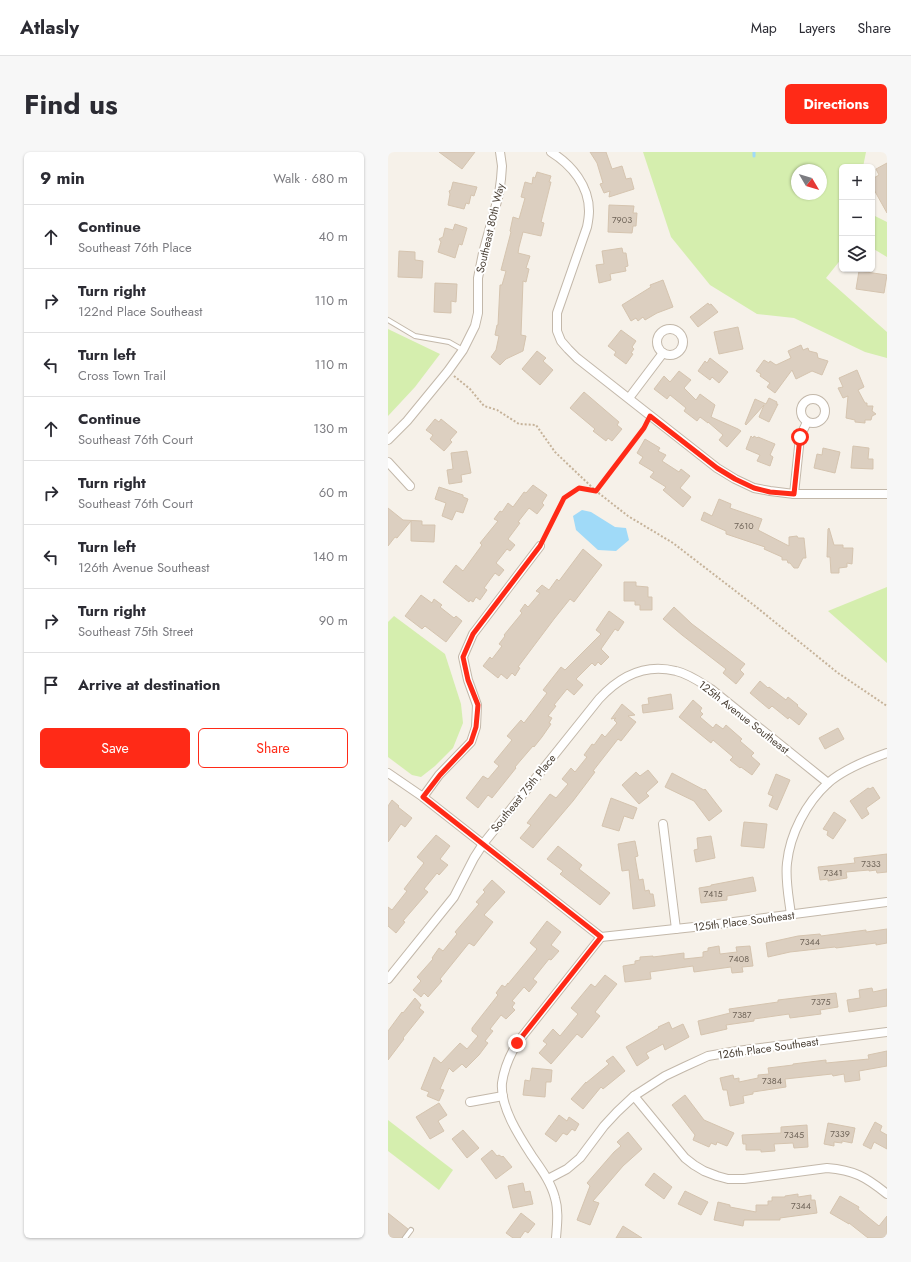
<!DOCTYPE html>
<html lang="en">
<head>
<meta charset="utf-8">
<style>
  :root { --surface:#fff; --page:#f7f7f7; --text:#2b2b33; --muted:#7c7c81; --line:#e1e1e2; --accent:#ff2a17 }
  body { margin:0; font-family:Jost,sans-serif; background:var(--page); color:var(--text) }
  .controls { position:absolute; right:12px; top:12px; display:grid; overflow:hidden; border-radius:6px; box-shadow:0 1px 3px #0004 }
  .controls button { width:36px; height:36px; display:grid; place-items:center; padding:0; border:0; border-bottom:1px solid var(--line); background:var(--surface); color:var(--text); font:20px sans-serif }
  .compass { position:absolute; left:403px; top:12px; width:36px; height:36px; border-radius:50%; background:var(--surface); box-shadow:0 1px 3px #0004; rotate:128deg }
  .stop { position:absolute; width:12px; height:12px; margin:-9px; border:3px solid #ff2a17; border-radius:50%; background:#fff }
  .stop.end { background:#ff2a17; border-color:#fff; box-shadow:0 1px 4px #0008 }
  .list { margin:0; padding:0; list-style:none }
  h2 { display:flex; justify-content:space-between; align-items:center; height:52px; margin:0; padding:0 16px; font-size:17px }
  h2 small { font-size:13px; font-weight:400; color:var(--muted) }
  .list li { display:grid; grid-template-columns:26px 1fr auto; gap:12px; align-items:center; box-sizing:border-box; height:64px; padding:0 16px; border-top:1px solid var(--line) }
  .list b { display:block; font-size:15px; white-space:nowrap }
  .list p { margin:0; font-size:13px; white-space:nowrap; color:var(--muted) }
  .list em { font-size:13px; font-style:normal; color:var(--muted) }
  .actions { display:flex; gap:8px; padding:12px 16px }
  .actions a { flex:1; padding:9px 0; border:1px solid var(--accent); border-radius:6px; text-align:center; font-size:14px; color:var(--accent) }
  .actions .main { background:var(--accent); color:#fff }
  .icon { flex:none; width:22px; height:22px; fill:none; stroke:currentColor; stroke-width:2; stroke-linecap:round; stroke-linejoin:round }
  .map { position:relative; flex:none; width:499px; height:1086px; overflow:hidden; border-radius:6px }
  header { display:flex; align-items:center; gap:24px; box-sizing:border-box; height:56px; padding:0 20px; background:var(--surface); border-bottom:1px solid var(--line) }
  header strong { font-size:19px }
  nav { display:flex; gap:22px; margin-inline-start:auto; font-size:14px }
  .intro { display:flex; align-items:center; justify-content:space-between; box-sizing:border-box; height:96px; padding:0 24px }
  h1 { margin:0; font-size:28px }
  .button { padding:10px 18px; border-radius:6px; background:var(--accent); color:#fff; font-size:14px; font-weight:700 }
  main { display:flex; gap:24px; padding:0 24px }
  aside { flex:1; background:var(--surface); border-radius:6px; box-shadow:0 1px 3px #0004 }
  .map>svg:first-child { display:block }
  .green { fill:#d5eeae; fill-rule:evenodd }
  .water { fill:#a0daf8 }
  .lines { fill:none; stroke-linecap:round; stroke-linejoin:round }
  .stream { stroke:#a0daf8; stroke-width:3 }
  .building { fill:#dccfc0; stroke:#d5c4af }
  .service-casing { stroke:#c3b8aa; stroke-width:6 }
  .minor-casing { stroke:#c3b8aa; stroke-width:10 }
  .path { stroke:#c6b39a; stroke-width:2; stroke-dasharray:2 2; stroke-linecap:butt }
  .service { stroke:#fff; stroke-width:4 }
  .minor { stroke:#fff; stroke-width:8 }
  .route { stroke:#ff2a17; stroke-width:5 }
  .labels { text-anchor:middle; stroke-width:4; stroke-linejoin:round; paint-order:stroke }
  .number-label { font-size:9px; fill:#6f6458 }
  .street-label { font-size:11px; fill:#4b4136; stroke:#fff }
</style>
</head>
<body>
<header>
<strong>Atlasly</strong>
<nav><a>Map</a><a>Layers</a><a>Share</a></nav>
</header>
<div class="intro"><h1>Find us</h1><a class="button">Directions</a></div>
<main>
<aside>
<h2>9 min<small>Walk · 680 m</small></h2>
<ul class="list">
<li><svg class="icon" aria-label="ahead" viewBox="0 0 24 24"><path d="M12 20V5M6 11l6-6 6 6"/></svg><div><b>Continue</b><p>Southeast 76th Place</p></div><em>40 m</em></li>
<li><svg class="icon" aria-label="right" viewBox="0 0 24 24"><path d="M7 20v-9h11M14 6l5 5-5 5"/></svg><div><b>Turn right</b><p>122nd Place Southeast</p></div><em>110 m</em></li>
<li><svg class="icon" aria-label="left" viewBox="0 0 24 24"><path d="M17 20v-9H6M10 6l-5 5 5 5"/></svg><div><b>Turn left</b><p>Cross Town Trail</p></div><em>110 m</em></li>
<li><svg class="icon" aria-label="ahead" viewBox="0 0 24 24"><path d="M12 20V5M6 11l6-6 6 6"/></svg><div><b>Continue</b><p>Southeast 76th Court</p></div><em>130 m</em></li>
<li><svg class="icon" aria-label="right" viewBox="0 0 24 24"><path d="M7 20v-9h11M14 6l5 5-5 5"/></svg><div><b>Turn right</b><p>Southeast 76th Court</p></div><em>60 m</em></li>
<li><svg class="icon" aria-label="left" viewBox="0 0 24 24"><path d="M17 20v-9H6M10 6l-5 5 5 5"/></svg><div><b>Turn left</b><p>126th Avenue Southeast</p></div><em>140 m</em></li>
<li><svg class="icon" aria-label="right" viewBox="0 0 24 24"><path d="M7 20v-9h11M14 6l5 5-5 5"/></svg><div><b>Turn right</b><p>Southeast 75th Street</p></div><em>90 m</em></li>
<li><svg class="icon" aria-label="arrive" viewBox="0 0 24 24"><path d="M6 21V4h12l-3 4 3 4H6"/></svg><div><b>Arrive at destination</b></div></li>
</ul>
<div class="actions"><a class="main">Save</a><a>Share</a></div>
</aside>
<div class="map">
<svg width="499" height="1086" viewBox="0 0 499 1086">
  <rect width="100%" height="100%" fill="#f6f1e9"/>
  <g class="green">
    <path d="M255 0H478L475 15H454V106L438 126 499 180V206L477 200 406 166 369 162 322 133 283 85ZM409 18H433V42H409Z"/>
    <path d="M484 59 487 64 499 70V105L484 96Z"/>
    <path d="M0 177 52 202 27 235 0 264Z"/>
    <path d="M499 435V511L440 459Z"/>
    <path d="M6 464 57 502 73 552 75 571 65 596 47 614 33 625 24 623 0 605V470Z"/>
    <path d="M0 968 65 1018 51 1038 0 999Z"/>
  </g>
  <path class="water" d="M194 358 203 360 227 375 238 376 241 388 228 399 210 398 188 378 185 364Z"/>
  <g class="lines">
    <path class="stream" d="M366 0V4"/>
  </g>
  <g class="building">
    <path d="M51 0H87L74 17Z"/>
    <path d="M202 0H218L224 17 234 14 238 27 243 26 246 37 221 45 222 39 216 41 212 32 215 31 209 11Z"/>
    <path d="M499 11V61L484 34V27L491 23 488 17Z"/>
    <path d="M149 20 163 24 161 30H163L153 70 156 71 153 84 135 80 131 95 130 101 142 104 138 116 141 117 138 130 135 129 133 183 138 184 135 199 118 207 112 213 103 205 108 198 111 184 107 183 109 173H110L112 133H114L118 119 113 118 123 80 122 79 125 65 131 67 137 46 133 45 137 30 144 32 145 25 147 26Z"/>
    <path d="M65 30 89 35 86 44 83 43 81 52 78 51 76 57 60 53 62 42 61 39 63 38Z"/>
    <path d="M221 53 246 54 245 61H249L248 74H245L244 81 220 80Z"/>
    <path d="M67 72 79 76 74 93 71 92 67 106 50 100 53 90 51 87 55 85 57 76 65 78Z"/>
    <path d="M234 96 235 101H238L240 114 237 115 238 119 222 122 223 128 211 131 208 113 216 112 214 99Z"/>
    <path d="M11 99 27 100V108L35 109 34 126 10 125Z"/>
    <path d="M471 119 499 123 496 141 468 137Z"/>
    <path d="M275 128 285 155 269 161 257 168 255 165 250 169 248 166 243 169 234 153 263 135 262 133Z"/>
    <path d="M47 131 69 132 68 150 63 149V161L46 160Z"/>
    <path d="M320 151 321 153 323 152 330 160 310 175 302 165Z"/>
    <path d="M350 175 355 197 331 202 326 180Z"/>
    <path d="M233 178 248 189 244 195 246 197 243 201 245 202 238 212 226 203 228 200 220 194Z"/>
    <path d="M413 193 415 198 420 196 421 199 429 201 430 206 440 209 434 223 424 219 408 227 404 218 387 241 379 235 382 231 372 224 373 222 368 219 376 208 381 211 382 209 388 213 403 206 400 199Z"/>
    <path d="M149 199 158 206 155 209 165 218 152 233 134 217Z"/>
    <path d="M322 206 340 220 331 231 324 225 322 228 310 219 317 209 319 211Z"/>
    <path d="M469 218 476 235 470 238 477 251H479V254H485L484 259 488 262 484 264 483 268H477V271L467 270V268L458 266 460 244 455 246 450 236 455 235 451 226Z"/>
    <path d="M291 219 303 228 296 236 308 248 312 242 327 253 323 265 350 277 353 279 339 295 331 288 335 283 320 270V271L312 265 309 269 296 259 298 256 282 243 279 247 266 237 276 224 282 230Z"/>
    <path d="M196 240 231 270 229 273 234 277 224 289 220 286 218 289 205 279 207 277 182 256Z"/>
    <path d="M381 246 389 250 388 252H390L381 270 371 265 376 253 358 273 357 272 367 247 378 252Z"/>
    <path d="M47 267 51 270 53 267 69 280 62 288 64 290 56 299 42 287 45 283 38 278Z"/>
    <path d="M363 284 365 286 366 284 369 286 370 285 387 292 382 303 385 305 382 314 369 309 372 303 358 297Z"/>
    <path d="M257 287 272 296 270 299 278 303 274 309 291 320 293 317 302 324 292 336 303 345 295 355 275 338 278 335 262 325 266 320 251 311 255 305 249 301Z"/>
    <path d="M465 294 481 296 480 307H485V317L463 316Z"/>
    <path d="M435 296 452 300 447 321 426 316 429 302 434 303Z"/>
    <path d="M79 299 83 321 73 323 74 330 61 332 59 318 65 317 63 301Z"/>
    <path d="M145 333 159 343 154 351 156 353 149 362 141 356 130 370 132 371 120 387 127 393 122 399 119 397 108 411 116 418 111 424 107 421 96 436 99 438 92 448 88 445 85 450 82 448 81 450 55 430 68 413 75 419 94 393 92 391 110 369 106 367 112 359 114 360 120 351 125 355 136 340 138 341Z"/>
    <path d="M51 335 75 343V345L80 347 75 361 68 359 64 368 54 364 58 351 47 347Z"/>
    <path d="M331 347 343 352 342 356 374 367 370 378 401 394V385L409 384 410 386H416L418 406H415L410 416H406L402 411H400L399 408H394V405L376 397 377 395 338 382V379L313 368 316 360 324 364Z"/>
    <path d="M0 356 15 368 34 369V373H47L46 390 23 389V369L9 386 7 385 0 394Z"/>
    <path d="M441 376 446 393H455V396H465L464 412 459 411V415L451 416V421H443L442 405H439L440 377Z"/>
    <path d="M195 397 214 413 186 450 182 447 166 467 130 515 132 516 127 524 124 521 119 527 113 522 110 526 95 514 102 505 104 507 114 494 111 492 117 484 116 483 134 461 132 459 137 452 140 455 152 441 148 439 154 433 161 438 169 427 171 429Z"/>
    <path d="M236 430H248V434L260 435V445H264V458H252V453H247V449H236Z"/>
    <path d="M33 443 44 451 46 447 54 453 52 455 66 466 68 464 74 469 58 490 37 474 34 477 17 464Z"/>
    <path d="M286 455 304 472 357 512 352 518 356 522 348 532 335 521 338 517 294 483 275 467Z"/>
    <path d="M221 459 236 470 230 479 227 477 213 497 221 505 213 513 210 510 207 514 204 511 188 527 195 533 186 543 179 537 166 553 168 554 160 564 164 566 161 571 163 572 154 585 146 595 145 594 127 615 128 616 104 646 100 643 90 656 78 646 95 624 100 627 111 614 106 610 124 588 119 584 133 568 136 571 159 541 155 538 173 515 177 518 213 482 208 478Z"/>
    <path d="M372 529 380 536 381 535 398 548 400 545 410 553 409 554 419 562 411 573 401 565 400 567 384 554 381 557 362 541Z"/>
    <path d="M283 542 285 557 255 561 254 553 261 552 260 546Z"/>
    <path d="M305 548 314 556 312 559 315 562 312 565 325 576 328 572 335 577 338 573 354 587 352 589 366 601 363 604 372 612 364 623 353 615 352 616 342 608 345 605 325 588 323 591 291 565Z"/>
    <path d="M234 552 247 563 240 564 248 570 233 589 230 587 205 619 207 620 185 649 145 696 132 686 143 673 139 671 162 642 168 646 180 632 174 627 183 616 187 620 199 605 196 603 204 592 206 593 214 582 217 585 229 571 226 568 228 566 223 567Z"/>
    <path d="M450 576 456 587 437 597 431 586Z"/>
    <path d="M260 618 270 630 258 641 261 644 251 652 234 633 248 620 252 624Z"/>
    <path d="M284 621 316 638 317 637 334 659 321 669 306 649 277 635Z"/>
    <path d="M388 622 402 628 389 658 381 654 385 644 380 642Z"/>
    <path d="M485 635 492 646 478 656 481 662 474 667 462 649 480 636 482 637Z"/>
    <path d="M223 646 249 656 245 667 236 664 231 679 214 674Z"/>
    <path d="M4 648 11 654 10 655 24 666 17 675 13 672 0 690V654Z"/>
    <path d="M446 660 458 668 445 687 439 683 440 679 435 677Z"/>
    <path d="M356 670 379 672 376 696 353 694Z"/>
    <path d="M48 683 62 694 52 707 60 713 51 723 49 721 36 737 40 740 15 769 17 770 8 781 0 774V755L4 758 19 739 16 737 36 711 29 705Z"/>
    <path d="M323 684 327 706 308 710 306 698 310 697 309 686Z"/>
    <path d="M247 689 250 704 247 705 251 728 255 727 257 739 261 738 262 742H265L267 754 245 757 241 718 234 719 230 692Z"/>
    <path d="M170 694 194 713 191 717 222 741 212 753 172 722 175 719 159 707Z"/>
    <path d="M499 702V720L489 721 488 718 481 719V718L458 720 459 726 440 729V727L432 728 430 715 467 711 466 706Z"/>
    <path d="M365 725 368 739 339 744V748L313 751 311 736 323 734V733Z"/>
    <path d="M104 728 117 740 96 763 105 770 86 794 81 791 52 827 54 829 40 845 36 841 33 845 25 838 33 829 29 825 45 807 44 806 51 796 55 799 69 782 67 780 91 752 88 750 97 740 95 738Z"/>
    <path d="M159 769 173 780 163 793 171 799 163 808 161 807 145 827 149 830 141 840 136 835 124 849 127 851 124 855 127 858 118 867 113 863 102 877 105 879 97 889 100 891 91 903 78 916 74 912 65 920 61 916 52 937 56 938 51 949 39 944 41 940 33 937 46 905 53 911 72 891 79 897 90 884 84 879V876L110 843 108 841 114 833 117 835 120 831V832L149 797 142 791Z"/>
    <path d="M499 777V791L488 793V791L448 796 447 795 402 800 380 805 378 791 410 784 432 782 433 784 478 778V780Z"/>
    <path d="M331 794 332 802 349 800 348 795 362 794 365 814 354 815 355 820 344 821 343 815 306 820 305 814 262 820 263 827 237 830 235 814 247 812V809L252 808V805L265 804V805L296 801V807L315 805V800L320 799V796Z"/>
    <path d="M217 823 229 832 207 860 212 864 194 886 189 882 163 912 151 901 159 892 155 889 165 877 172 884 190 862 183 856 203 832 207 835Z"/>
    <path d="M484 836 485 840 499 837V854L461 860 459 848 472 846 471 838Z"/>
    <path d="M448 841 450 855 432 858 433 862 402 866 401 862 366 867V869L338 873 339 877 313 883 310 869 342 861 341 857 390 850V848Z"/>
    <path d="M27 846 33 853 31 856 36 860 15 886 16 887 0 908V879L14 860 15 861Z"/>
    <path d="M281 870 284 877 295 872 301 885 277 898 275 892 258 901 261 906 249 914 238 895 271 876 270 875Z"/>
    <path d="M499 899V914L471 919 472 928 457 930 456 922 445 924 444 922 397 927 398 935 365 940V942L355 944 356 951 342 954 339 938H335L332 926 345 923 346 927 351 926V930L370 926V923L381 922 380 916 405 913V912L438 908V911L481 907 480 903Z"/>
    <path d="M225 904 237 919 215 937 213 935 195 957 183 947 198 930V931L221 912 218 909Z"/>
    <path d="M144 916 164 918 163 930H158L157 945 135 943 137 928 142 929Z"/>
    <path d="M297 943 316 968 346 981 339 994 329 990 328 993 323 991 321 995 305 988 307 983 284 953Z"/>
    <path d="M51 951 59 963 50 969 56 979 42 987 28 965Z"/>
    <path d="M171 963 179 969 181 965 191 972 187 979 184 977 179 983 175 981 168 990 157 982Z"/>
    <path d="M487 970 494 974 492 979 499 983V997L486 990 483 997 475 993Z"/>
    <path d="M440 971 467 976 464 991 454 989V991L446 990V994L436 992Z"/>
    <path d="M419 973 420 995 406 996 405 991 386 992 387 999 373 1000V998H358V992H355L354 983 393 981V975Z"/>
    <path d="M75 978 91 996 79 1006 64 987Z"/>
    <path d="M240 980 254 997 235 1014 205 1049 211 1051 202 1073 189 1068 202 1034 199 1031 226 1000 233 994 229 990Z"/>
    <path d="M104 998 109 1004 111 1003 114 1005 115 1004 124 1015 108 1027 93 1007Z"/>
    <path d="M266 1021 284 1035 276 1047 257 1033Z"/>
    <path d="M135 1031 137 1040 142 1039 145 1052 125 1056 120 1034Z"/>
    <path d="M297 1039 320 1050 313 1063 290 1052Z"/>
    <path d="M410 1042V1045L423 1043V1048H427L429 1061 392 1066V1068H356L355 1074 326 1068 330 1050 342 1053V1055L368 1060V1053H380V1049H384V1045H397V1044Z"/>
    <path d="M452 1044 471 1055 470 1057 491 1074 499 1064V1086H480L461 1071V1072L442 1061Z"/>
    <path d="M0 1061 20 1077 14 1086H0Z"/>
    <path d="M133 1061 147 1072 140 1081 137 1079 132 1086H125L118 1081Z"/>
    <path d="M235 1074 254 1086H228Z"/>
  </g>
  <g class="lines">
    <g class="service-casing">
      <g id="service">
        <path d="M0 168 27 184 61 190 75 198"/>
        <path d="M17 1086 23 1078"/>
      </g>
    </g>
    <g class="minor-casing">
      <g id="minor">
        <path d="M163 0C184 13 201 34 201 59 201 64 200 70 199 75L169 161V179L173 189 180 197 189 206 329 316 347 327 366 336 382 339 406 342H499"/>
        <circle cx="282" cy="190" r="13"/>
        <path d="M241 246 275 201"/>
        <circle cx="425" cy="259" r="12"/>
        <path d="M0 288 19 269 60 219 75 198 87 174 90 161V126L95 101 111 42 113 27 114 14 112 0"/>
        <path d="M0 310 22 334"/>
        <path d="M406 342 412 285 419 270"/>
        <path d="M0 621 35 645 213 785"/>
        <path d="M35 645 51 623 83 590 88 575 89 553 80 528 75 505 85 482 152 394"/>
        <path d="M275 672 288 777"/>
        <path d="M403 763C401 746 397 728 399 711 402 682 418 651 440 631 456 617 479 608 499 601"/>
        <path d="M213 785 315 774 499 750"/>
        <path d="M0 827 66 745 86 706 95 692 211 547C231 525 257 511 288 519 301 522 312 530 323 537L440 631"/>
        <path d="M246 944 297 1006 306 1013 316 1019 329 1024 340 1027H356L439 1016C466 1018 478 1025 499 1042"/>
        <path d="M82 950 115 944"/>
        <path d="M160 1027 179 1017 192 1006 216 974 229 960 246 944 277 924 296 915 320 904 349 899 499 880"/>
        <path d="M168 1086C169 1073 171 1059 167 1046 163 1030 153 1017 144 1004 131 984 112 955 114 931 116 916 122 903 129 891L213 785"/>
      </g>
    </g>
    <g class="path">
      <path d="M66 224 82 237 96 254 109 258 131 272 148 273 167 300 208 339 240 364 285 391 367 454 450 521 499 554"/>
      <path d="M156 387 176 346 191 337 208 339 256 276 258 272"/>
    </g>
    <use href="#service" class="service"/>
    <use href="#minor" class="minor"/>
  </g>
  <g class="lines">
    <path class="route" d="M129 891 213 785 35 645 52 623 83 590 88 575 90 553 80 528 75 505 85 482 152 394 176 346 191 336 208 339 256 276 262 264 329 316 347 327 366 336 382 340 406 342 412 285"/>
  </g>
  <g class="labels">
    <g class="number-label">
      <text x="234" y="71">7903</text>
      <text x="356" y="377">7610</text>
      <text x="483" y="715">7333</text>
      <text x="445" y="724">7341</text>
      <text x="325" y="745">7415</text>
      <text x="422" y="793">7344</text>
      <text x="351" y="810">7408</text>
      <text x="433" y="853">7375</text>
      <text x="354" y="866">7387</text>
      <text x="384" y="932">7384</text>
      <text x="452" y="985">7339</text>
      <text x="406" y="986">7345</text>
      <text x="413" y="1057">7344</text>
    </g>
    <g class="street-label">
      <text transform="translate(102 76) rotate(-77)" y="4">Southeast 80th Way</text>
      <text transform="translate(356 565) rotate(38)" y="4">125th Avenue Southeast</text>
      <text transform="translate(135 641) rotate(-51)" y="4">Southeast 75th Place</text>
      <text transform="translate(356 769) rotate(-7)" y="4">125th Place Southeast</text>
      <text transform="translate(380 896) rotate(-8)" y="4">126th Place Southeast</text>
    </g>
  </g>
</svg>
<div class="controls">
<button>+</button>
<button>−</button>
<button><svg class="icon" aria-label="layers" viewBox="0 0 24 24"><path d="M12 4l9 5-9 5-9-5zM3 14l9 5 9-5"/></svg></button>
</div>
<svg class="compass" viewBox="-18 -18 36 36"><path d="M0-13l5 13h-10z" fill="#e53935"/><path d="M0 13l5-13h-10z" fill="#7c7c81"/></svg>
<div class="stop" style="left:412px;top:285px"></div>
<div class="stop end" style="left:129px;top:891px"></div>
</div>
</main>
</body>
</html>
